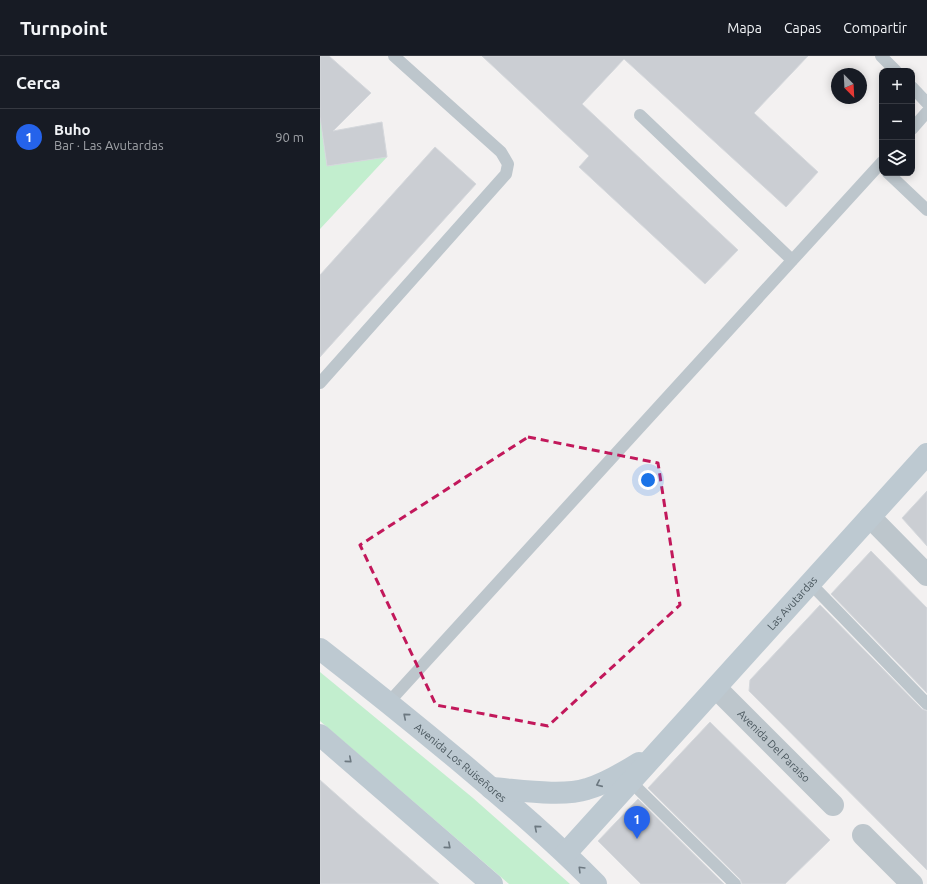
<!DOCTYPE html>
<html lang="es">
<head>
<meta charset="utf-8">
<style>
  :root { --surface:#171b24; --page:#20242c; --text:#f1f3f6; --muted:#9ea1a6; --line:#363941; --accent:#2563eb }
  body { margin:0; font-family:Ubuntu,sans-serif; background:var(--page); color:var(--text) }
  .controls { position:absolute; right:12px; top:12px; display:grid; overflow:hidden; border-radius:8px; box-shadow:0 2px 10px #0003 }
  .controls button { width:36px; height:36px; display:grid; place-items:center; padding:0; border:0; border-bottom:1px solid var(--line); background:var(--surface); color:var(--text); font:20px sans-serif }
  .compass { position:absolute; left:511px; top:12px; width:36px; height:36px; border-radius:50%; background:var(--surface); box-shadow:0 2px 10px #0003; rotate:156deg }
  .you { position:absolute; left:328px; top:424px; width:14px; height:14px; margin:-10px; border:3px solid #fff; border-radius:50%; background:#1a73e8; box-shadow:0 0 0 6px #1a73e833 }
  .badge { display:grid; place-items:center; width:26px; height:26px; border-radius:50%; background:var(--accent); color:#fff; font-size:13px; font-weight:700 }
  .pin { position:absolute; translate:-50% -33px; filter:drop-shadow(0 1px 2px #0008) }
  .pin::after { content:''; position:absolute; top:21px; width:14px; height:12px; background:inherit; clip-path:polygon(0 0,100% 0,50% 100%) }
  .list { margin:0; padding:0; list-style:none }
  h2 { display:flex; justify-content:space-between; align-items:center; height:52px; margin:0; padding:0 16px; font-size:17px }
  h2 small { font-size:13px; font-weight:400; color:var(--muted) }
  .list li { display:grid; grid-template-columns:26px 1fr auto; gap:12px; align-items:center; box-sizing:border-box; height:56px; padding:0 16px; border-top:1px solid var(--line) }
  .list b { display:block; font-size:15px; white-space:nowrap }
  .list p { margin:0; font-size:13px; white-space:nowrap; color:var(--muted) }
  .list em { font-size:13px; font-style:normal; color:var(--muted) }
  .icon { flex:none; width:22px; height:22px; fill:none; stroke:currentColor; stroke-width:2; stroke-linecap:round; stroke-linejoin:round }
  .map { position:relative; flex:none; width:607px; height:828px; overflow:hidden }
  header { display:flex; align-items:center; gap:24px; box-sizing:border-box; height:56px; padding:0 20px; background:var(--surface); border-bottom:1px solid var(--line) }
  header strong { font-size:19px }
  nav { display:flex; gap:22px; margin-inline-start:auto; font-size:14px }
  main { display:flex }
  aside { flex:1; background:var(--surface) }
  .map>svg:first-child { display:block }
  .green { fill:#c2eece }
  .building { fill:#cbced3; stroke:#d5d8dc }
  .lines { fill:none; stroke-linecap:round; stroke-linejoin:round }
  .lane { stroke:#bdc6cc; stroke-width:12 }
  .street { stroke:#bdc6cc; stroke-width:22 }
  .secondary { stroke:#bdc9d1; stroke-width:22 }
  .oneway { stroke:#6c7880 }
  .marked { fill:none; stroke:#c2185b; stroke-width:3; stroke-dasharray:8 5; stroke-linejoin:round }
  .labels { text-anchor:middle; stroke-width:3.5; stroke-linejoin:round; paint-order:stroke }
  .street-label { font-size:11px; fill:#49565d; stroke:#fff }
</style>
</head>
<body>
<header>
<strong>Turnpoint</strong>
<nav><a>Mapa</a><a>Capas</a><a>Compartir</a></nav>
</header>
<main>
<aside>
<h2>Cerca<small></small></h2>
<ul class="list">
<li><span class="badge">1</span><div><b>Buho</b><p>Bar · Las Avutardas</p></div><em>90 m</em></li>
</ul>
</aside>
<div class="map">
<svg width="607" height="828" viewBox="0 0 607 828">
  <rect width="100%" height="100%" fill="#f3f1f1"/>
  <g class="green">
    <path d="M0 64 5 68 2 76 7 110 67 101 0 173Z"/>
    <path d="M0 616 153 742 250 828H189L0 665Z"/>
  </g>
  <g class="building">
    <path d="M0 0H9L51 37 13 75 62 66 67 101 7 110 0 61Z"/>
    <path d="M162 0H488L434 57 498 116 466 151 304 3 262 48 418 194 385 228 259 111 269 100Z"/>
    <path d="M115 91 156 128 0 301V219Z"/>
    <path d="M607 435V490L582 462Z"/>
    <path d="M551 495 607 552V637L511 538Z"/>
    <path d="M500 549 602 653 607 655V814L429 635 430 624Z"/>
    <path d="M390 666 510 784 465 828H422L420 823 328 732Z"/>
    <path d="M0 724 36 756 119 828H0Z"/>
    <path d="M318 743 404 828H321L278 785Z"/>
  </g>
  <g class="lines">
    <g class="lane">
      <path d="M561 0 576 15"/>
      <path d="M592 31 607 47"/>
      <path d="M320 59 472 204"/>
      <path d="M592 73 607 56"/>
      <path d="M568 117 607 154"/>
      <path d="M0 327 186 118 188 108 181 96 74 0"/>
      <path d="M490 527 607 648"/>
      <path d="M69 646 562 106"/>
      <path d="M311 726 415 828"/>
    </g>
    <g class="street">
      <path d="M550 461 607 519"/>
      <path id="s1" d="M396 632 513 749"/>
      <path d="M543 779 592 828"/>
    </g>
    <g class="secondary">
      <path id="s2" d="M0 593C49 631 96 669 144 709 189 747 235 786 276 828"/>
      <path d="M0 679 172 828"/>
      <path d="M171 732C199 734 242 741 267 733 285 728 303 717 319 707"/>
      <path id="s3" d="M246 797 607 398"/>
    </g>
  </g>
  <defs><path id="oneway-chevron" d="M-2-3.5L2.5 0L-2 3.5" fill="none" stroke-width="1.6" stroke-linecap="round" stroke-linejoin="round"/></defs>
  <g class="oneway">
    <use href="#oneway-chevron" transform="translate(86 660) rotate(-140)"/>
    <use href="#oneway-chevron" transform="translate(29 704) rotate(41)"/>
    <use href="#oneway-chevron" transform="translate(279 728) rotate(156)"/>
    <use href="#oneway-chevron" transform="translate(217 772) rotate(-139)"/>
    <use href="#oneway-chevron" transform="translate(128 790) rotate(41)"/>
    <use href="#oneway-chevron" transform="translate(261 813) rotate(-135)"/>
  </g>
  <path class="marked" d="M208 381 338 407 360 549 228 670 116 649 40 489Z"/>
  <g class="labels">
    <g class="street-label">
      <text dy="4" stroke="none"><textPath href="#s3" startOffset="337">Las Avutardas</textPath></text>
      <text dy="4" stroke="none"><textPath href="#s1" startOffset="82">Avenida Del Paraiso</textPath></text>
      <text dy="4" stroke="none"><textPath href="#s2" startOffset="181">Avenida Los Ruiseñores</textPath></text>
    </g>
  </g>
</svg>
<div class="controls">
<button>+</button>
<button>−</button>
<button><svg class="icon" aria-label="layers" viewBox="0 0 24 24"><path d="M12 4l9 5-9 5-9-5zM3 14l9 5 9-5"/></svg></button>
</div>
<svg class="compass" viewBox="-18 -18 36 36"><path d="M0-13l5 13h-10z" fill="#e53935"/><path d="M0 13l5-13h-10z" fill="#9ea1a6"/></svg>
<div class="you"></div>
<div class="pin badge" style="left:317px;top:783px">1</div>
</div>
</main>
</body>
</html>
